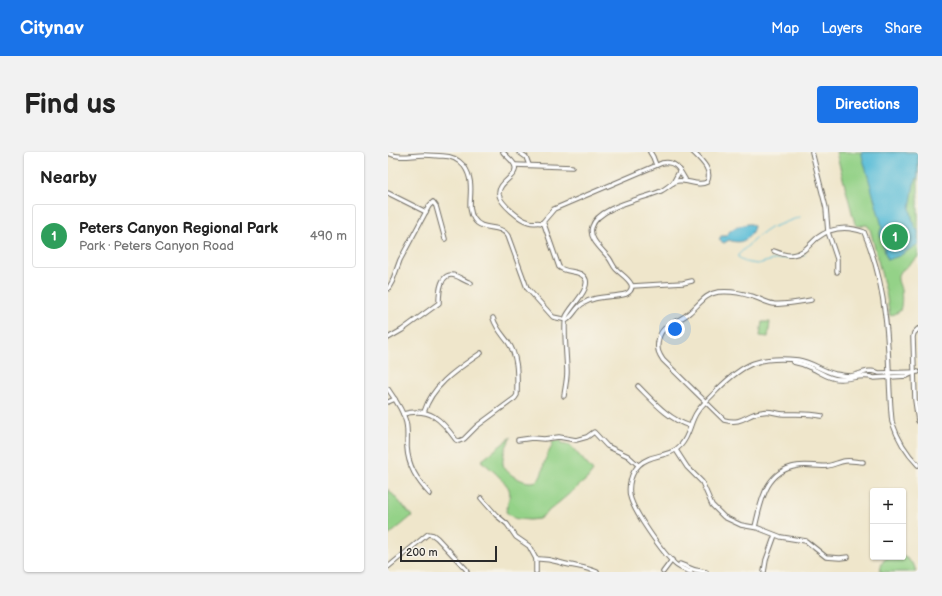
<!DOCTYPE html>
<html lang="en">
<head>
<meta charset="utf-8">
<style>
  :root { --surface:#fff; --page:#f2f2f2; --text:#222; --muted:#767676; --line:#e0e0e0; --accent:#1a73e8 }
  body { margin:0; font-family:"Balsamiq Sans",sans-serif; background:var(--page); color:var(--text) }
  .controls { position:absolute; right:12px; bottom:12px; display:grid; overflow:hidden; border-radius:4px; box-shadow:0 1px 3px #0004 }
  .controls button { width:36px; height:36px; display:grid; place-items:center; padding:0; border:0; border-bottom:1px solid var(--line); background:var(--surface); color:var(--text); font:20px sans-serif }
  .scale { position:absolute; left:12px; bottom:10px; width:97px; box-sizing:border-box; padding-left:4px; border:2px solid #2b2b2b; border-top:0; font-size:11px; line-height:14px; white-space:nowrap; color:#2b2b2b; -webkit-text-stroke:3px #f7f3e8; paint-order:stroke }
  .you { position:absolute; left:287px; top:177px; width:14px; height:14px; margin:-10px; border:3px solid #fff; border-radius:50%; background:#1a73e8; box-shadow:0 0 0 6px #1a73e833 }
  .badge { display:grid; place-items:center; width:26px; height:26px; border-radius:50%; background:var(--accent); color:#fff; font-size:13px; font-weight:700 }
  .pin { position:absolute; translate:-50% -50%; border:2px solid #fff; box-shadow:0 1px 4px #0006 }
  .list { margin:0; padding:0; list-style:none }
  h2 { display:flex; justify-content:space-between; align-items:center; height:52px; margin:0; padding:0 16px; font-size:17px }
  h2 small { font-size:13px; font-weight:400; color:var(--muted) }
  .list li { display:grid; grid-template-columns:26px 1fr auto; gap:12px; align-items:center; box-sizing:border-box; height:64px; margin:0 8px 8px; padding:0 8px; border:1px solid var(--line); border-radius:4px }
  .list b { display:block; font-size:15px; white-space:nowrap }
  .list p { margin:0; font-size:13px; white-space:nowrap; color:var(--muted) }
  .list em { font-size:13px; font-style:normal; color:var(--muted) }
  .map { position:relative; flex:none; width:530px; height:420px; overflow:hidden; border-radius:4px }
  header { display:flex; align-items:center; gap:24px; box-sizing:border-box; height:56px; padding:0 20px; background:var(--accent); color:#fff }
  header strong { font-size:19px }
  nav { display:flex; gap:22px; margin-inline-start:auto; font-size:14px }
  .intro { display:flex; align-items:center; justify-content:space-between; box-sizing:border-box; height:96px; padding:0 24px }
  h1 { margin:0; font-size:28px }
  .button { padding:10px 18px; border-radius:4px; background:var(--accent); color:#fff; font-size:14px; font-weight:700 }
  main { display:flex; gap:24px; padding:0 24px }
  aside { flex:1; background:var(--surface); border-radius:4px; box-shadow:0 1px 3px #0004 }
  .map>svg:first-child { display:block }
  .green { fill:#94d288; stroke:#607e5a }
  .water { fill:#5abdd8; stroke:#427482 }
  .lines { fill:none; stroke-linecap:round; stroke-linejoin:round }
  .stream { stroke:#5abdd8; stroke-width:1 }
  .street-casing { stroke:#706c63; stroke-width:5.5 }
  .street { stroke:#fff; stroke-width:3.5 }
</style>
</head>
<body>
<header>
<strong>Citynav</strong>
<nav><a>Map</a><a>Layers</a><a>Share</a></nav>
</header>
<div class="intro"><h1>Find us</h1><a class="button">Directions</a></div>
<main>
<aside>
<h2>Nearby<small></small></h2>
<ul class="list">
<li><span class="badge" style="background:#2e9e5b">1</span><div><b>Peters Canyon Regional Park</b><p>Park · Peters Canyon Road</p></div><em>490 m</em></li>
</ul>
</aside>
<div class="map">
<svg width="530" height="420" viewBox="0 0 530 420">
  <rect width="100%" height="100%" fill="#f7f3e8"/>
  <filter id="ink" filterUnits="userSpaceOnUse"><feTurbulence type="fractalNoise" baseFrequency=".025" numOctaves="2"/><feDisplacementMap in="SourceGraphic" scale="8" xChannelSelector="R" yChannelSelector="G"/><feConvolveMatrix kernelMatrix="1 2 1 2 8 2 1 2 1" color-interpolation-filters="sRGB"/></filter>
  <filter id="wash" filterUnits="userSpaceOnUse"><feTurbulence type="fractalNoise" baseFrequency=".012" numOctaves="4" result="noise"/><feDisplacementMap in="SourceGraphic" scale="16" xChannelSelector="R" yChannelSelector="G"/><feGaussianBlur stdDeviation="0.9" result="paint"/><feColorMatrix in="noise" values="0 0 0 0 0 0 0 0 0 0 0 0 0 0 0 0 0 1.4 0 .05"/><feComposite in="paint" operator="in"/></filter>
  <g filter="url(#wash)">
    <rect width="100%" height="100%" fill="#efe6cb"/>
    <g class="green">
      <path d="M448 0H530V105L511 121C508 128 512 132 513 138 514 145 514 152 512 159L502 164 498 140 482 77 479 73 470 74 467 72Z"/>
      <path d="M374 170H382L380 185 372 184Z"/>
      <path d="M123 285C119 293 114 303 115 312 117 323 143 336 151 327 155 322 155 312 158 306 160 300 165 295 164 289L173 288 174 291 182 293 205 319 199 327 151 367 141 368 130 367 126 366 118 360C119 352 123 344 121 337 119 331 99 313 93 309Z"/>
      <path d="M0 337 24 364 0 384Z"/>
      <path d="M515 403 526 413 528 420H492C494 403 501 405 515 405Z"/>
    </g>
    <g class="water">
      <path d="M473 0H530V24L526 32 522 56 526 74 530 79V92L511 104 499 108 492 81 494 74Z"/>
      <path d="M360 72H363L366 74C363 87 353 93 341 88L336 91 331 88 333 84H338C342 76 352 74 360 72Z"/>
    </g>
    <g class="lines">
      <path class="stream" d="M412 65 382 76 370 84 350 103V105L357 110 369 112 385 108 417 103"/>
    </g>
  </g>
  <g filter="url(#ink)">
    <g class="lines">
      <g class="street-casing">
        <g id="street">
          <path d="M115 0C118 4 123 7 126 12 133 24 109 29 111 43 113 52 132 68 141 70 146 72 151 69 156 72L171 115C179 122 194 117 198 128 201 139 182 155 178 165 175 171 179 210 179 220 179 228 177 236 176 244"/>
          <path d="M131 0 138 5 141 13"/>
          <path d="M262 0 265 5 268 13"/>
          <path d="M424 0 438 56 440 80 449 107V120"/>
          <path d="M0 1C12 7 23 3 36 3 42 3 49 4 55 4 64 4 70 7 76 14 90 34 76 53 86 67 94 80 112 71 120 84L139 136 165 165 179 168C185 164 188 156 194 152 207 143 224 146 238 142 242 140 245 137 243 132 240 126 233 122 228 117 225 114 224 110 221 106 215 98 200 87 204 75 210 54 256 47 273 39 279 36 283 31 289 29 300 27 309 35 319 30 325 18 313 8 305 0"/>
          <path d="M127 13 184 15"/>
          <path d="M285 31 292 18"/>
          <path d="M0 41 38 60"/>
          <path d="M154 71 166 57 274 11C287 8 291 17 297 27V29"/>
          <path d="M386 99C391 101 398 104 404 103 415 102 421 93 429 86 443 75 460 74 476 80 487 106 494 135 497 163 502 198 500 234 504 270 509 285 518 301 530 313"/>
          <path d="M244 134 295 131 304 129"/>
          <path d="M0 137 4 130 12 108 41 54 45 50 48 54 57 87"/>
          <path d="M423 148C411 150 398 153 386 152 378 151 371 146 363 144 354 141 340 139 330 140 317 142 311 153 301 161 289 172 272 171 270 191 269 198 271 202 275 208L336 268C356 273 357 262 374 260 382 258 389 262 396 262 409 262 421 261 434 264"/>
          <path d="M530 177 526 181 525 185 527 248 530 269"/>
          <path d="M0 186 14 178 51 151C51 141 52 118 68 124 73 126 77 129 83 131"/>
          <path d="M405 210C411 211 417 213 423 216 433 220 440 227 451 227 462 228 475 221 486 226L519 224 525 221"/>
          <path d="M250 234C266 250 280 267 302 274"/>
          <path d="M0 237C7 247 15 258 18 270 20 278 19 287 19 295 20 314 29 328 42 342"/>
          <path d="M0 250 7 247"/>
          <path d="M36 260C45 232 70 217 93 201"/>
          <path d="M15 262C42 255 53 267 68 288L71 289 76 287 89 274 127 246 129 243C129 225 131 206 120 190 114 182 108 176 105 166"/>
          <path d="M130 288 144 286 156 287 171 285 188 288 199 285 206 280 219 294 240 304 250 313"/>
          <path d="M288 298 299 315 314 330 324 353 336 365 353 373 370 376 393 385 418 389 438 405 452 406 460 405"/>
          <path d="M93 346 108 363 119 372 128 385 141 394 148 407V420"/>
          <path d="M367 375C373 350 377 319 409 314 419 312 429 315 439 314 445 313 451 310 457 309 463 308 469 310 475 310"/>
          <path d="M148 407C164 406 167 410 182 413 191 415 200 416 209 420"/>
          <path d="M292 412 307 418 318 420"/>
          <path d="M0 415 40 382 45 383 49 386 78 417 79 420"/>
          <path d="M275 420 284 408"/>
          <path d="M303 420C297 418 291 416 287 412 275 401 245 359 242 344 240 333 243 321 251 313 263 301 282 306 293 293 302 283 302 270 309 260 314 252 323 245 329 238 356 211 371 204 410 208 424 210 434 219 447 222 452 223 457 224 462 224 471 223 482 216 491 221L530 220"/>
          <path d="M376 420 378 408 387 383"/>
        </g>
      </g>
      <use href="#street" class="street"/>
    </g>
  </g>
</svg>
<div class="controls">
<button>+</button>
<button>−</button>
</div>
<div class="scale">200 m</div>
<div class="you"></div>
<div class="pin badge" style="left:507px;top:85px;background:#2e9e5b">1</div>
</div>
</main>
</body>
</html>
